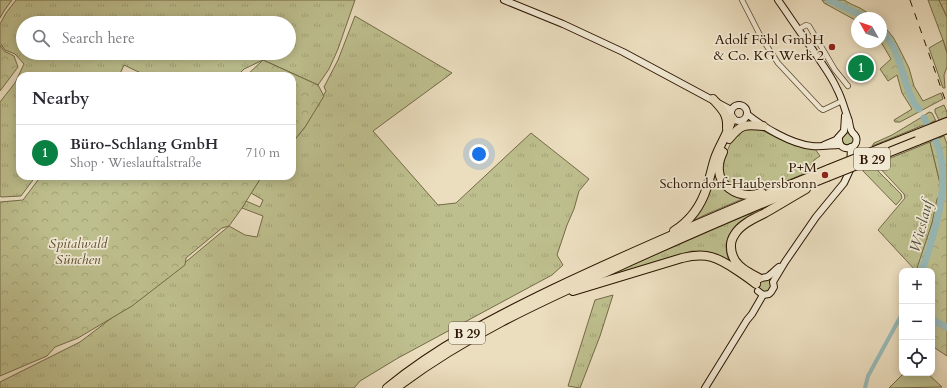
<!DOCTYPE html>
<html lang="en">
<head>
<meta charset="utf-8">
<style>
  :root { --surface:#fff; --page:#f2f2f3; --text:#2b2b33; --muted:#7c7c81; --line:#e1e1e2; --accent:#0b8043 }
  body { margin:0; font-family:Cardo,serif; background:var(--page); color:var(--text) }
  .controls { position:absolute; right:12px; bottom:12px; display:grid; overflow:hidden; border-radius:8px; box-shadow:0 2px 10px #0003 }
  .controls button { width:36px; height:36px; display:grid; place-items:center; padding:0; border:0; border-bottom:1px solid var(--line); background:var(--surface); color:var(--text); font:20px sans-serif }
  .compass { position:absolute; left:851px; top:12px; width:36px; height:36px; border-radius:50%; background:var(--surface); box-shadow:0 2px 10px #0003; rotate:310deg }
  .you { position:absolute; left:479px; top:154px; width:14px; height:14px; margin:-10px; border:3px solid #fff; border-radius:50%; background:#1a73e8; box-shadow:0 0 0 6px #1a73e833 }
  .badge { display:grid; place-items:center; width:26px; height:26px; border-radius:50%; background:var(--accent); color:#fff; font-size:13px; font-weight:700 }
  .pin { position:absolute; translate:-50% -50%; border:2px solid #fff; box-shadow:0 1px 4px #0006 }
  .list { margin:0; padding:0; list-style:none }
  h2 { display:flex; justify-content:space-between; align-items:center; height:52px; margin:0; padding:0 16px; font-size:17px }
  h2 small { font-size:13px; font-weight:400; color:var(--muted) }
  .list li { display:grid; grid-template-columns:26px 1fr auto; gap:12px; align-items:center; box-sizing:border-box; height:56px; padding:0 16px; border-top:1px solid var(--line) }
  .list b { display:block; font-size:15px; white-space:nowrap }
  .list p { margin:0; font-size:13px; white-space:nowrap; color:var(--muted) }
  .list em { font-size:13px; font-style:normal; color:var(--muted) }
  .icon { flex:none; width:22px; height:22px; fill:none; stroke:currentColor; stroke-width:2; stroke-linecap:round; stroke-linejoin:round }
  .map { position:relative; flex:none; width:947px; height:388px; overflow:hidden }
  .search { position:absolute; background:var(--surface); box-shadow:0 2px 10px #0003; left:16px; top:16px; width:280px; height:44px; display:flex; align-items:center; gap:10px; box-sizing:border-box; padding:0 14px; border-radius:22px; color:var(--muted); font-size:15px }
  .panel { position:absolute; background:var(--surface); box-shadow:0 2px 10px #0003; left:16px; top:72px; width:280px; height:108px; border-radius:12px }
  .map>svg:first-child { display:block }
  .grass { fill:url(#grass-tufts); stroke:#756a48; fill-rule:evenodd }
  .forest { fill:url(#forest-crowns); stroke:#756a48 }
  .garden { fill:#bebf8e; stroke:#756a48 }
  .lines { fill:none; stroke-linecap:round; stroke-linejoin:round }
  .canal { stroke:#99bbb8; stroke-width:4 }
  .river { stroke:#99bbb8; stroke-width:7 }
  .street-casing { stroke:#5c4730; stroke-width:6 }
  .secondary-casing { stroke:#2c1501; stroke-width:8 }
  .highway-casing { stroke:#2c1501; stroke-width:10 }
  .street { stroke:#f2ead5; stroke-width:4.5 }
  .secondary { stroke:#f2ead5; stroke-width:6 }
  .highway { stroke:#ebdebf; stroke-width:8 }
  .rail { stroke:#2c1501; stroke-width:1; stroke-dasharray:7 7; stroke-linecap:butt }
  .highway-bridge-casing { stroke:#2c1501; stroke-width:10; stroke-linecap:butt }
  .highway-bridge { stroke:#ebdebf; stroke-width:8 }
  .poi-dot { fill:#8f2418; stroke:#f2ead5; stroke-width:1.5 }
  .labels { text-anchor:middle; stroke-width:3.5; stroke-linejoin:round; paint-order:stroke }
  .shield { fill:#f2ead5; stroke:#675541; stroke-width:1 }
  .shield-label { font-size:13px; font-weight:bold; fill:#2c1501 }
  .poi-label { font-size:14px; fill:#2c1501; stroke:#f2ead5; text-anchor:end }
  .park-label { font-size:14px; font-style:italic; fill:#5f5032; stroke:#f2ead5 }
  .water-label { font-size:15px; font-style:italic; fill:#524f41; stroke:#f2ead5 }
</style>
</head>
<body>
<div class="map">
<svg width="947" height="388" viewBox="0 0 947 388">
  <defs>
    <pattern id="grass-tufts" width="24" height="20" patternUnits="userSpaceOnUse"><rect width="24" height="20" fill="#bebf8e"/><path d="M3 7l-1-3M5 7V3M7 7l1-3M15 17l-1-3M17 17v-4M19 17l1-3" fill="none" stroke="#a3a379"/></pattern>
    <pattern id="forest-crowns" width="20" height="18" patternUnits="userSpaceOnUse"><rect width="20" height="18" fill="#bebf8e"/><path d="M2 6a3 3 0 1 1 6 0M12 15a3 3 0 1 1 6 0" fill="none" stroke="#a3a379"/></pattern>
  </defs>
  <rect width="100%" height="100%" fill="#ebdebf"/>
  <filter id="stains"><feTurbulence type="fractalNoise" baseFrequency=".005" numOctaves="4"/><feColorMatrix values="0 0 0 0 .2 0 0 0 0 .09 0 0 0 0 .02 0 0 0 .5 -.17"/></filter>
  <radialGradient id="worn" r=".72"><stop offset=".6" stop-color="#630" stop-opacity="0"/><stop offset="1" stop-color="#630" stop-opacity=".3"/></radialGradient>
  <g class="grass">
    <path d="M16 0H355L338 49 329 69 318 85 263 60 244 69 237 76H147L124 65 119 76H20V176H36L21 196 1 197 0 196V102L15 83 24 64 15 54 5 50 0 43V24L6 13ZM23 23H289V53H23Z"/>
    <path d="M928 0H939L947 17V53L943 40Z"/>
    <path d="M355 16 452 73 373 131 438 205 456 203 531 133 589 179 579 191 574 209 567 225 557 255 563 265 552 275 398 358 360 381 354 388H0V382L80 342 188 260 229 226 245 235 257 237 263 216 242 208 246 201 260 207 263 200 251 193 262 176H292V143L305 127 326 91 324 87 338 60Z"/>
    <path d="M922 117 926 124 872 146 874 143 892 135Z"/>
    <path d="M757 128 780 139 793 144 815 149 820 156 814 160 811 165 813 170 762 191 745 192 729 185 721 173 723 160 733 138 737 131Z"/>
    <circle cx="848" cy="139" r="6"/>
    <path d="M930 142 940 183V196L918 271H916L878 230 905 198 904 194 876 164Z"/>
    <path d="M874 165 879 172 901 194 902 198 896 205 863 171V169Z"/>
    <path d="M715 170 720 180 747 197 707 214 686 224Z"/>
    <path d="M761 207C741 222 718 232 729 261L708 252 692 251 584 285Z"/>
    <circle cx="765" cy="286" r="7"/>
    <path d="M613 295 600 336 580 388 568 386 595 300Z"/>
  </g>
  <g class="forest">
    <path d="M822 0H844L851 4 860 8 876 18H857V21L824 3Z"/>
    <path d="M939 0H947V17Z"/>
    <path d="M881 23 893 37 898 46 909 68 914 86 923 101 941 93 943 99 900 122H895L894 120 912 109 902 93 897 75 888 81 880 69 891 59 881 42Z"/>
    <path d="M0 45 4 51 14 56 18 67 0 91Z"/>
    <path d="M263 60 318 85 324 96 305 127 292 143V76H246Z"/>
    <path d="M944 105 947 112V117L939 120 935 112V109Z"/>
    <path d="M929 112 932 113 936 121 926 124 922 117Z"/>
    <path d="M944 136 947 144V356L932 346V271H916L932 223 937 199 940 195V183L930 142Z"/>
    <path d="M41 176H262L242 208 229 226 222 228 186 258 185 265 132 306 78 338 55 347 47 356 0 376V202L23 200Z"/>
  </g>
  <g class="garden">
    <path d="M0 0H12L4 11 0 18Z"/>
    <path d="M943 40 947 53V67L944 75 945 88H943L929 48Z"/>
    <path d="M904 373H927L942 387 889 388Z"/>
  </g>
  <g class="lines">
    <path class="canal" d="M865 388 868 376 902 314"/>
    <g class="river">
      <path d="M829 0 867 18"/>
      <path d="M881 30C899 47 902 77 912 99 913 102 916 106 919 109"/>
      <path d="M921 271C926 261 929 250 932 239 941 209 947 180 939 149 936 138 929 128 924 118"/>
      <path d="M932 319 936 322 947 327"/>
    </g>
    <g class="street-casing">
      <g id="street">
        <path d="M742 0 761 37 778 63 820 108 823 110 842 101"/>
        <path d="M799 29 806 25 809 26 835 70 848 86"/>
      </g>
    </g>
    <g class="secondary-casing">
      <g id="secondary">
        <path d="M504 0 563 24 623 52 731 110"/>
        <path d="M778 0C790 17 801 34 813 50 821 63 831 75 837 89 842 98 844 108 848 118 850 122 849 128 852 132 854 135 854 133 856 137 860 150 837 154 839 137"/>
        <circle cx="739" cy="113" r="8"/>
        <path d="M747 114C763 127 791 144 812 146 822 147 831 145 840 145"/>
        <path d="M824 145 836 140 844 131 845 116"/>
        <path d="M757 281C761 277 762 278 767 277 771 275 775 270 779 267"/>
        <path d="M758 291 763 295 769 294 771 292 774 287 773 282 785 262 816 217 844 183 850 170 851 147"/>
        <path d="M705 388 747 320 752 314 763 295"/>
      </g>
    </g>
    <g class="highway-casing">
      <g id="highway">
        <path d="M713 99C722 109 728 114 727 128"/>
        <path d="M729 139C741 124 745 124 763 126"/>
        <path d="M917 141 947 129"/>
        <path d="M884 147 947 122"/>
        <path d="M723 152C720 158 718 164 719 171 720 185 735 195 749 195 753 195 758 194 762 193"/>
        <path d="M674 231C690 221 701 206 707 187 710 178 712 167 715 158 720 144 729 132 732 118"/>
        <path d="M759 278C745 271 730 263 731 245 731 241 733 237 735 234 741 224 755 218 765 213 779 205 792 197 806 189"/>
        <path d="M573 291 682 258C707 252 717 257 738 271 744 275 750 279 756 284"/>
        <path d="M387 388C437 347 495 317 553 289 644 246 736 207 829 169"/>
        <path d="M396 388C463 337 537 303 613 269 683 237 754 206 827 177"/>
      </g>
    </g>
    <use href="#street" class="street"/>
    <use href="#secondary" class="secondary"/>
    <use href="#highway" class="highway"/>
    <path class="rail" d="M910 0 947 105"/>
    <g class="highway-bridge-casing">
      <g id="highway-bridge">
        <path d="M829 169 884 147"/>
        <path d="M827 177 917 141"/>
      </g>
    </g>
    <use href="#highway-bridge" class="highway-bridge"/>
  </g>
  <g class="poi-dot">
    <circle cx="832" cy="47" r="4"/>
    <circle cx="825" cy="175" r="4"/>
  </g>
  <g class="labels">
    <g class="shield">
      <rect x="854" y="148" width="36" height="22" rx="3"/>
      <rect x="449" y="322" width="36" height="22" rx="3"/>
    </g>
    <g class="shield-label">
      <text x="872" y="164">B 29</text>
      <text x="467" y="338">B 29</text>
    </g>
    <g class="poi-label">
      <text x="824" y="44">Adolf Föhl GmbH<tspan x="824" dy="16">&amp; Co. KG Werk 2</tspan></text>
      <text x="817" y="172">P+M<tspan x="817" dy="16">Schorndorf-Haubersbronn</tspan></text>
    </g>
    <g class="park-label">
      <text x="78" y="248">Spitalwald<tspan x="78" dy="16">Sünchen</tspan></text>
    </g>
    <g class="water-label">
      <text transform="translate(921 226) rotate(-75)" y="5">Wieslauf</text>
    </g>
  </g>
  <rect width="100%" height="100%" filter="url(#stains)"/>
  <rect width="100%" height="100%" fill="url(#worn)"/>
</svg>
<div class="controls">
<button>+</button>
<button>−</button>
<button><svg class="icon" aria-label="locate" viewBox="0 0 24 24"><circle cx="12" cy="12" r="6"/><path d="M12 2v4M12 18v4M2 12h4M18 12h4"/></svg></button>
</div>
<svg class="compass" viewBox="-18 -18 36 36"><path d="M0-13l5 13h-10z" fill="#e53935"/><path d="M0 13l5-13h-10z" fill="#7c7c81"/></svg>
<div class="you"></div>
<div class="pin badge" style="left:861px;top:68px">1</div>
<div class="search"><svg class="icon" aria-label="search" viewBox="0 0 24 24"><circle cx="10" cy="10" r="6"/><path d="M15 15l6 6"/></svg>Search here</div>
<section class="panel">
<h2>Nearby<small></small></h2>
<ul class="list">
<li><span class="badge">1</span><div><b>Büro-Schlang GmbH</b><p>Shop · Wieslauftalstraße</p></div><em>710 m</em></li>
</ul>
</section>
</div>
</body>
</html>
